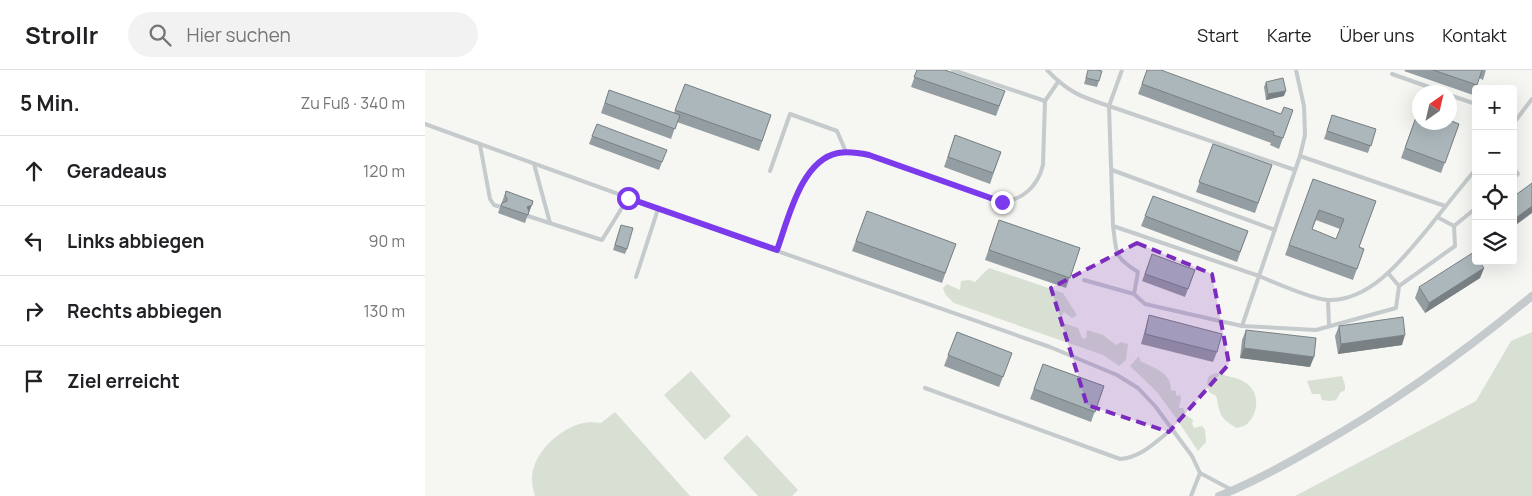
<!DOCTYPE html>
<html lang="de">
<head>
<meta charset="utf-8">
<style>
  :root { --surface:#fff; --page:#f2f2f2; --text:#202124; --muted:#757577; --line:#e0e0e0 }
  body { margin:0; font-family:Manrope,sans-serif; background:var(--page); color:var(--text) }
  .controls { position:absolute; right:15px; top:15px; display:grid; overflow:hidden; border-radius:5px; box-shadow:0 5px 20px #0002 }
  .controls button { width:45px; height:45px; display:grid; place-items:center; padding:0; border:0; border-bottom:1px solid var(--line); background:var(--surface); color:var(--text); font:25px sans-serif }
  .compass { position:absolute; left:987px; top:15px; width:45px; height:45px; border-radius:50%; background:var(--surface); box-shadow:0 5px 20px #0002; rotate:34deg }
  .stop { position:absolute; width:15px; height:15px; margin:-11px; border:4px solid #7c3aed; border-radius:50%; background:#fff }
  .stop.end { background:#7c3aed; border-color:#fff; box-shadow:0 1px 5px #0008 }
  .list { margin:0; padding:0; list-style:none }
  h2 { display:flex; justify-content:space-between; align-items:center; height:65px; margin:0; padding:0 20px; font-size:21px }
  h2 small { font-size:16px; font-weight:400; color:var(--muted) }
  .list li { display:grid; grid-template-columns:32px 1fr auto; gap:15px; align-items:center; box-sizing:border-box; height:70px; padding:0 20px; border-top:1px solid var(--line) }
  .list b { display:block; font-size:19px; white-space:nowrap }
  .list em { font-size:16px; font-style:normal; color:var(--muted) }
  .icon { flex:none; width:28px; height:28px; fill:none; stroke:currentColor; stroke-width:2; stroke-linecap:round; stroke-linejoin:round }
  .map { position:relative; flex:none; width:1107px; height:426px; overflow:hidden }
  header { display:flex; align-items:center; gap:30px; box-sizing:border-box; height:70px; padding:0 25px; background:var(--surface); border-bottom:1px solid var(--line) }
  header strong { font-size:24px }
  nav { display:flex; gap:28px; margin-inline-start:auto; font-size:18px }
  .search { width:350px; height:45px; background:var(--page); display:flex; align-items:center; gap:12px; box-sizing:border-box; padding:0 18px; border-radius:28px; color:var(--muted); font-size:19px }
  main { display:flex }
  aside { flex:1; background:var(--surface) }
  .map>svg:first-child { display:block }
  .green { fill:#d8dfd3 }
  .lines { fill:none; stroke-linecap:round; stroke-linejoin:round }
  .service { stroke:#c5cacd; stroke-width:4 }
  .minor { stroke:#c5cacd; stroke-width:8 }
  .wall { fill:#949da1; fill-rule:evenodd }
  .shaded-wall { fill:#788083 }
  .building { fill:#acb7bb; stroke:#788083; fill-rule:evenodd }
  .route { stroke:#7c3aed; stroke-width:6 }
  .marked { fill:#7b2cbf; fill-opacity:0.2; stroke:#7b2cbf; stroke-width:4; stroke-dasharray:10 6; stroke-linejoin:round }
</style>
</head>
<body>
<header>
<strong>Strollr</strong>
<div class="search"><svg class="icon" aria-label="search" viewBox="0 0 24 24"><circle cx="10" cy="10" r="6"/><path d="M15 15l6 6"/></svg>Hier suchen</div>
<nav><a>Start</a><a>Karte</a><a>Über uns</a><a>Kontakt</a></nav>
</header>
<main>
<aside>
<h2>5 Min.<small>Zu Fuß · 340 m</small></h2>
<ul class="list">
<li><svg class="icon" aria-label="ahead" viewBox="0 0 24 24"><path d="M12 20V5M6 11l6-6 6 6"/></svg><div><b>Geradeaus</b></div><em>120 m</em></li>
<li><svg class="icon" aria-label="left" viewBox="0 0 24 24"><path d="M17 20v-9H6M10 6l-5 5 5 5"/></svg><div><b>Links abbiegen</b></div><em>90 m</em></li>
<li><svg class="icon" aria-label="right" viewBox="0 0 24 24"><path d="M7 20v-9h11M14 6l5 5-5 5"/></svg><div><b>Rechts abbiegen</b></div><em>130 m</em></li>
<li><svg class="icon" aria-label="arrive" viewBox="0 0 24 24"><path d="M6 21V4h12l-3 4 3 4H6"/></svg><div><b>Ziel erreicht</b></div></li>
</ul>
</aside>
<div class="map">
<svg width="1107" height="426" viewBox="0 0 1107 426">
  <rect width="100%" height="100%" fill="#f6f6f2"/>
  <g class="green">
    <path d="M564 198 638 223 652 245 647 248 639 242 633 251 653 258 657 268 661 269 662 260 678 265 691 275 696 272 703 274 701 290 694 296 678 285 529 233 520 224 518 218 522 214 535 220 536 211 544 210 550 212Z"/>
    <path d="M1107 262V426H870L1051 331 1086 271Z"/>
    <path d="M714 286 715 291C729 298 746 302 746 320L751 321V326L755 325 756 328 754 338H758L761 345 768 350 767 354 769 358 777 356 780 360 781 372 773 381 751 348 732 322 705 296Z"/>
    <path d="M266 301 306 346 280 370 239 325Z"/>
    <path d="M791 303C800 306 813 307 821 313 834 322 835 342 822 354 820 356 815 357 812 358 804 354 796 348 794 339 792 334 793 330 791 326L784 322 782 312 784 306Z"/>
    <path d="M917 306 920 315V320L915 323 911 330 905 331 897 330 895 324H887L882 311Z"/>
    <path d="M190 342 265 426H110C108 420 107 414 107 407 109 380 139 354 165 352 168 352 173 353 176 353Z"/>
    <path d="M322 365 373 420 367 426H333L298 388Z"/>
  </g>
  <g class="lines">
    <g class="service">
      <path d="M528 0 620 31"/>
      <path d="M622 0C643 22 656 27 684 36L688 156 834 206 875 86 880 65 879 36 871 0"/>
      <path d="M697 0 684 36 870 100"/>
      <path d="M967 4 1018 22"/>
      <path d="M1024 25 1051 34"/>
      <path d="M0 54 304 164 625 277 692 305 713 318 730 336 767 386 775 403"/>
      <path d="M1088 54 1107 29"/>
      <path d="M55 75 65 129 69 135 76 137"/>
      <path d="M875 86 1020 136"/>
      <path d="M109 94 125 153"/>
      <path d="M1088 97 1093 104 1088 108"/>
      <path d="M687 100 850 160"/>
      <path d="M345 101 365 44 412 61 421 82"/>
      <path d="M103 146 177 170 203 128"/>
      <path d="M1012 147 1029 156"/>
      <path d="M352 181C363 150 376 90 413 83 424 81 435 83 444 85L577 132C598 130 613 116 618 95L620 31 633 12"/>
      <path d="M963 203 974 216"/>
      <path d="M211 207 233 139"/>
      <path d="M659 210 709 224 713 202C688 186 692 184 688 156"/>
      <path d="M709 224 720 234 817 256 891 260 971 238 974 216 1030 176 1029 156 1051 138"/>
      <path d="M903 230 904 255"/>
      <path d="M817 256 834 206C851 213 886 229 903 230 947 231 980 186 1005 156 1020 137 1035 118 1051 99"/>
      <path d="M500 318 695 389C717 387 730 372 747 359"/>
      <path d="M766 426 775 403 807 420"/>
    </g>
    <path class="minor" d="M794 426C827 413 858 396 889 378 968 334 1037 284 1107 226"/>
  </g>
  <g class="wall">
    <path d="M492 0 580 21 571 46 486 17Z"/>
    <path d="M663 0 674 11 672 17 659 14Z"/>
    <path d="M722 0 856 44 868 40 854 79 845 75 846 73 713 24Z"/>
    <path d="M980 0H1061L1058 10 1054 8 1048 25 979 1Z"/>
    <path d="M841 12 859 26 841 30 839 17Z"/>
    <path d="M260 14 346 45 334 81 252 52 246 69 176 43 184 20 249 43Z"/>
    <path d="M994 39 1034 54 1016 103 976 88Z"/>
    <path d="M907 45 951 59 943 83 899 69Z"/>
    <path d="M530 65 576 82 565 114 519 97Z"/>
    <path d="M167 66 239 87 234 100 164 74Z"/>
    <path d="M788 74 847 95 830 143 771 122Z"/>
    <path d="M888 109 951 131 934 177 939 179 928 210 860 185ZM891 150 915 159 911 169 887 160Z"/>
    <path d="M81 121 108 131 100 153 73 143Z"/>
    <path d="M728 126 823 161 812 192 716 156Z"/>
    <path d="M442 141 531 174 517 213 427 181Z"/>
    <path d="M574 150 655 178 641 218 560 190Z"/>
    <path d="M196 155 202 179 200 184 188 180Z"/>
    <path d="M727 184 770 200 760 227 717 211Z"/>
    <path d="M1059 198 1055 208 1000 243 990 228 994 217Z"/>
    <path d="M724 245 792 282 788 292 716 274 721 256Z"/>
    <path d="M914 256 977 275 913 284 910 266Z"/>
    <path d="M821 260 885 297 815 288 817 270Z"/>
    <path d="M532 262 587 283 574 317 519 296Z"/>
    <path d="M618 294 679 316 666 352 605 329Z"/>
  </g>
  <g class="shaded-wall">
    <path d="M861 21 859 26 841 30 843 24Z"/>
    <path d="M107 135 104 142 100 144 102 137Z"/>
    <path d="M1107 136V143L1088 157V150Z"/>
    <path d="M1059 198 1055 208 1000 243 1004 233Z"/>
    <path d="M980 265 977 275 913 284 916 274Z"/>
    <path d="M819 278 889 287 885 297 815 288Z"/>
  </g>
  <g class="building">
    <path d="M492 0H520L580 21 574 36 489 7Z"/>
    <path d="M663 0H672L677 1 674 11 661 8Z"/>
    <path d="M722 0H736L856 44 859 37 868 40 858 68 848 65 849 62 717 14Z"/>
    <path d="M1008 0H1057L1052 15Z"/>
    <path d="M858 8 861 21 843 24 841 12Z"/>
    <path d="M260 14 346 45 337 71 250 40Z"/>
    <path d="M184 20 255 45 250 59 180 33Z"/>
    <path d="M994 39V52H1024V50L1034 54 1020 93 980 78Z"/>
    <path d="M907 45 951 59 946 76 902 61Z"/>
    <path d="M172 54 242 80 237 92 167 66Z"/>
    <path d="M530 65 576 82 568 103 523 87Z"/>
    <path d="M788 74 847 95 833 133 774 112Z"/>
    <path d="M888 109 951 131 934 177 939 179 932 199 864 175ZM894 140 919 149 911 169 887 159Z"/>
    <path d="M1107 113V136L1088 150V127Z"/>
    <path d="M81 121 108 131 107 135 102 137 104 141 103 145 76 136 77 133 82 131V128L80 126Z"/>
    <path d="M728 126 823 161 815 182 720 146Z"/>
    <path d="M442 141 531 174 520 203 431 171Z"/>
    <path d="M574 150 655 178 645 208 564 180Z"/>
    <path d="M196 155 208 158 202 179 190 175Z"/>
    <path d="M1049 182 1051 186V191H1054L1059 198 1004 233 994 217Z"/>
    <path d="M727 184 770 200 763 219 720 204Z"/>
    <path d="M724 245 797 264 792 282 720 264Z"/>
    <path d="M978 247 980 265 916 274 914 256Z"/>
    <path d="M821 260 891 268 889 287 819 278Z"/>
    <path d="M532 262 587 283 578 307 523 285Z"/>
    <path d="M618 294 679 316 670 342 609 319Z"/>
  </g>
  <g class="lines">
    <path class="route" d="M203 128 352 180C363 150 376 90 413 83 423 81 435 83 444 85L577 132"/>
  </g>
  <path class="marked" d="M712 173 787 204 804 294 744 362 662 335 626 218Z"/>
</svg>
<div class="controls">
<button>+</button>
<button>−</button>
<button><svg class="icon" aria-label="locate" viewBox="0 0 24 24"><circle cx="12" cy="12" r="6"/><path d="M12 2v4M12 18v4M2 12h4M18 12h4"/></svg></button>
<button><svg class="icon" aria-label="layers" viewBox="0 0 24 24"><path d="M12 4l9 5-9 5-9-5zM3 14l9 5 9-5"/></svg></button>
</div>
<svg class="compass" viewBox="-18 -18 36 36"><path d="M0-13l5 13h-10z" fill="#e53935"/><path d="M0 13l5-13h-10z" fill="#757577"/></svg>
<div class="stop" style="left:203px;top:128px"></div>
<div class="stop end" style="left:577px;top:132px"></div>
</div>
</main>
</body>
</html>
